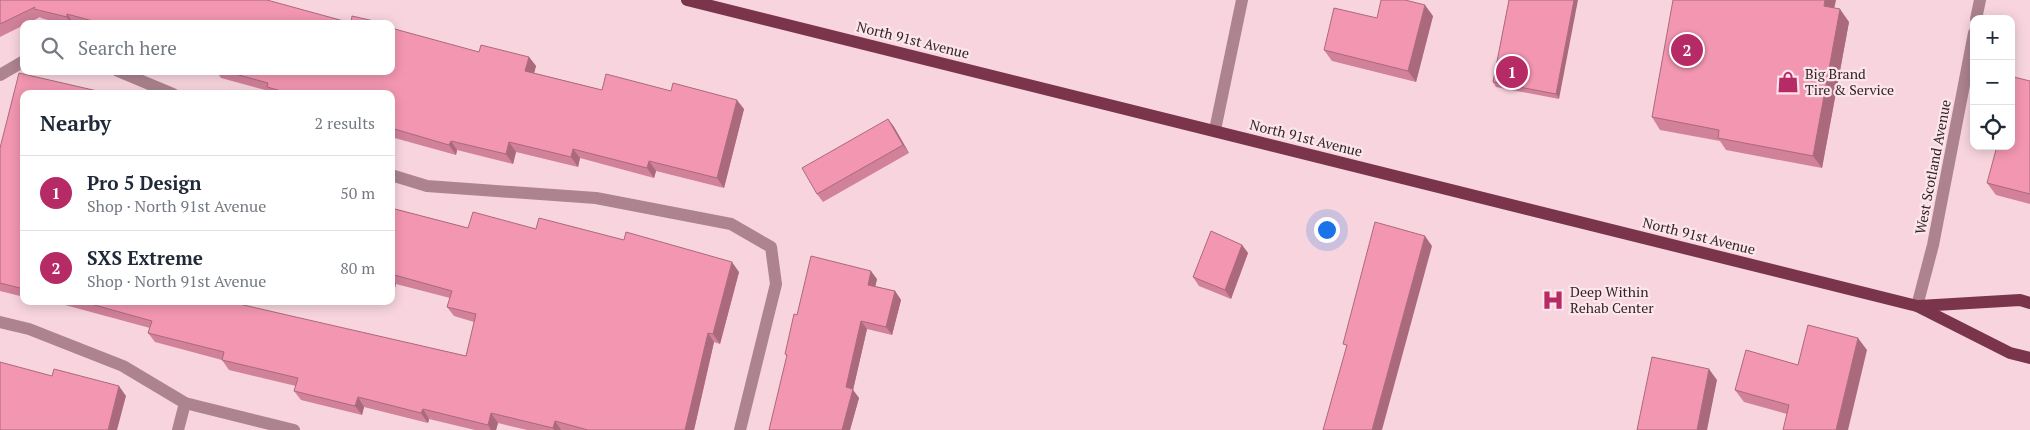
<!DOCTYPE html>
<html lang="en">
<head>
<meta charset="utf-8">
<style>
  :root { --surface:#fff; --page:#f2f2f3; --text:#1f2937; --muted:#747a83; --line:#e0e1e3; --accent:#b62b65 }
  body { margin:0; font-family:"PT Serif",serif; background:var(--page); color:var(--text) }
  .controls { position:absolute; right:15px; top:15px; display:grid; overflow:hidden; border-radius:10px; box-shadow:0 2px 12px #0003 }
  .controls button { width:45px; height:45px; display:grid; place-items:center; padding:0; border:0; border-bottom:1px solid var(--line); background:var(--surface); color:var(--text); font:25px sans-serif }
  .you { position:absolute; left:1326px; top:229px; width:18px; height:18px; margin:-12px; border:4px solid #fff; border-radius:50%; background:#1a73e8; box-shadow:0 0 0 8px #1a73e833 }
  .badge { display:grid; place-items:center; width:32px; height:32px; border-radius:50%; background:var(--accent); color:#fff; font-size:16px; font-weight:700 }
  .pin { position:absolute; translate:-50% -50%; border:2px solid #fff; box-shadow:0 1px 5px #0006 }
  .list { margin:0; padding:0; list-style:none }
  h2 { display:flex; justify-content:space-between; align-items:center; height:65px; margin:0; padding:0 20px; font-size:21px }
  h2 small { font-size:16px; font-weight:400; color:var(--muted) }
  .list li { display:grid; grid-template-columns:32px 1fr auto; gap:15px; align-items:center; box-sizing:border-box; height:75px; padding:0 20px; border-top:1px solid var(--line) }
  .list b { display:block; font-size:19px; white-space:nowrap }
  .list p { margin:0; font-size:16px; white-space:nowrap; color:var(--muted) }
  .list em { font-size:16px; font-style:normal; color:var(--muted) }
  .icon { flex:none; width:28px; height:28px; fill:none; stroke:currentColor; stroke-width:2; stroke-linecap:round; stroke-linejoin:round }
  .map { position:relative; flex:none; width:2030px; height:430px; overflow:hidden }
  .search { position:absolute; background:var(--surface); box-shadow:0 2px 12px #0003; left:20px; top:20px; width:375px; height:55px; display:flex; align-items:center; gap:12px; box-sizing:border-box; padding:0 18px; border-radius:10px; color:var(--muted); font-size:19px }
  .panel { position:absolute; background:var(--surface); box-shadow:0 2px 12px #0003; left:20px; top:90px; width:375px; height:215px; border-radius:10px }
  .map>svg:first-child { display:block }
  .lines { fill:none; stroke-linecap:round; stroke-linejoin:round }
  .minor { stroke:#ac838e; stroke-width:12 }
  .major { stroke:#7a354c; stroke-width:12 }
  .wall { fill:#d18199 }
  .shaded-wall { fill:#aa697d }
  .building { fill:#f396b2; stroke:#aa697d }
  .labels { text-anchor:middle; stroke-width:4.5; stroke-linejoin:round; paint-order:stroke }
  .street-label { font-size:14px; fill:#312427; stroke:#fce6ec }
  .poi-label { font-size:14px; fill:#312427; stroke:#fce6ec; text-anchor:start }
</style>
</head>
<body>
<div class="map">
<svg width="2030" height="430" viewBox="0 0 2030 430">
  <rect width="100%" height="100%" fill="#f8d5de"/>
  <g class="lines">
    <g class="minor">
      <path d="M1976 19 1980 0"/>
      <path d="M118 71 173 94"/>
      <path d="M0 75 24 61"/>
      <path d="M1215 130 1242 0"/>
      <path d="M391 175 427 186 596 198 731 224 771 247 776 284 740 430"/>
      <path d="M1917 306 1933 245 1974 33"/>
      <path d="M0 322 29 329 123 366 185 403 294 430"/>
      <path d="M178 430 185 403"/>
    </g>
    <g class="major">
      <path d="M687 0 1917 306 2010 353 2030 358"/>
      <path d="M1919 306 2020 300 2030 303"/>
    </g>
  </g>
  <g class="wall">
    <path d="M0 0 351 23 387 24H62L41 18 40 17 27 24H24V25L0 37Z"/>
    <path d="M1509 0 1559 99 1496 87 1493 82Z"/>
    <path d="M1834 8 1849 22 1822 168 1726 150 1720 141 1660 130 1652 117Z"/>
    <path d="M1433 16 1416 82 1332 61 1324 50 1377 18Z"/>
    <path d="M479 52 529 57 536 66 534 73 602 90 744 109 724 188 656 171 654 178 580 158 578 167 516 152 513 164 457 150 456 155 391 137V94H271L269 91 221 78 216 71H391Z"/>
    <path d="M2030 81V204L1996 195 1987 183Z"/>
    <path d="M24 94V297L0 291V148Z"/>
    <path d="M888 119 894 127 909 153 823 202 817 194Z"/>
    <path d="M391 208 468 228 536 229 739 272 720 344 714 342 694 430H527L498 423 496 430H475L429 419 428 423 364 407 362 415 301 400 294 391 296 386 229 370 222 360 155 342 148 333 150 328 54 302V304L41 301H233L232 303 466 356 474 322 454 316 447 307 450 298 396 284 391 300Z"/>
    <path d="M1242 245 1248 253 1231 299 1199 286 1193 277Z"/>
    <path d="M877 279 875 286 895 291 901 300 892 335 867 329 853 390 859 398 850 430H769L787 357 785 354 797 315Z"/>
    <path d="M1867 350 1787 414 1744 402 1735 390 1798 365Z"/>
  </g>
  <g class="shaded-wall">
    <path d="M1574 0H1578L1559 99 1556 94Z"/>
    <path d="M1825 0H1836L1832 19 1824 6Z"/>
    <path d="M1425 5 1433 16 1416 82 1408 71Z"/>
    <path d="M1840 9 1849 22 1822 168 1813 156Z"/>
    <path d="M67 14 74 24H71L67 17Z"/>
    <path d="M529 57 536 66 532 81 525 71Z"/>
    <path d="M737 100 744 109 724 188 717 178Z"/>
    <path d="M888 119 894 127 909 153 903 145Z"/>
    <path d="M451 141 457 150 456 155 449 145Z"/>
    <path d="M509 142 516 152 513 164 506 154Z"/>
    <path d="M573 149 580 158 578 167 571 157Z"/>
    <path d="M649 161 656 171 654 178 647 168Z"/>
    <path d="M1425 236 1432 246 1382 430H1372Z"/>
    <path d="M1242 245 1248 253 1231 299 1225 290Z"/>
    <path d="M732 262 739 272 720 344 713 334Z"/>
    <path d="M871 271 877 279 874 293 868 285Z"/>
    <path d="M391 277 396 284 392 300 391 299Z"/>
    <path d="M895 291 901 300 892 335 886 327Z"/>
    <path d="M861 321 867 329 853 390 859 398 850 430H842L846 387Z"/>
    <path d="M708 333 714 342 694 430H685Z"/>
    <path d="M1858 338 1867 350 1848 430H1836Z"/>
    <path d="M1709 369 1717 380 1707 430H1697Z"/>
    <path d="M119 386 126 396 117 430H108Z"/>
    <path d="M358 397 364 407 362 415 355 406Z"/>
    <path d="M423 409 429 419 428 423 421 413Z"/>
    <path d="M491 413 498 423 496 430H491L488 425Z"/>
    <path d="M555 421 561 430H554L553 428Z"/>
  </g>
  <g class="building">
    <path d="M0 0H267L351 23 352 16 387 24H104L67 14V17L34 9 35 7 0 24Z"/>
    <path d="M1381 0H1405L1425 5 1408 71 1324 50 1334 8 1377 18Z"/>
    <path d="M1509 0H1574L1556 94 1493 82Z"/>
    <path d="M1673 0H1825L1824 6 1840 9 1813 156 1718 138 1719 130 1652 117Z"/>
    <path d="M391 28 479 52 481 45 529 57 525 71 602 90 606 74 671 91 673 83 737 100 717 178 649 161 647 168 573 149 571 157 509 142 506 154 451 141 449 145 391 128V94H292L267 87 268 83 224 71H391Z"/>
    <path d="M19 73 106 93 24 94V289L0 283V148Z"/>
    <path d="M2014 77 2030 81V194L1987 183 1997 146H2011V88Z"/>
    <path d="M888 119 903 145 817 194 802 168Z"/>
    <path d="M391 208 468 228 473 212 536 229 539 218 624 240 626 232 732 262 713 334 708 333 685 430H588L555 421 553 428 491 413 488 425 423 409 421 413 358 397 355 406 294 391 298 378 222 360 224 352 148 333 152 321 80 301H226L466 356 476 314 447 307 452 291 391 274Z"/>
    <path d="M1375 222 1425 236 1372 430H1323L1347 345 1343 344Z"/>
    <path d="M1211 231 1242 245 1225 290 1193 277Z"/>
    <path d="M811 256 871 271 868 285 895 291 886 327 861 321 846 387 853 389 842 430H769L787 355 785 354 794 314 797 315Z"/>
    <path d="M1808 325 1858 338 1836 430H1783L1789 405 1735 390 1746 350 1798 365Z"/>
    <path d="M1652 357 1709 369 1697 430H1637Z"/>
    <path d="M0 362 52 376 54 369 119 386 108 430H0Z"/>
  </g>
  <defs>
    <g id="shop-bare" transform="scale(1.725)"><path d="M-5-2.5h2.3a2.7 3.5 0 0 1 5.4 0H5L5.5 6h-11ZM-1.5-2.5h3a1.5 2.3 0 0 0-3 0Z" fill="#b62b65" stroke="#fce6ec" stroke-width="2.5" paint-order="stroke"/></g>
    <g id="hospital-bare" transform="scale(1.725)"><path d="M-5-5h3v3.5h4V-5h3V5h-3V1.5h-4V5h-3Z" fill="#b62b65" stroke="#fce6ec" stroke-width="2.5" paint-order="stroke"/></g>
  </defs>
  <g fill-rule="evenodd">
    <use href="#shop-bare" x="1788" y="82"/>
    <use href="#hospital-bare" x="1553" y="300"/>
  </g>
  <g class="labels">
    <g class="street-label">
      <text transform="translate(913 40) rotate(14)" y="5">North 91st Avenue</text>
      <text transform="translate(1306 138) rotate(14)" y="5">North 91st Avenue</text>
      <text transform="translate(1933 167) rotate(-79)" y="5">West Scotland Avenue</text>
      <text transform="translate(1699 236) rotate(14)" y="5">North 91st Avenue</text>
    </g>
    <g class="poi-label">
      <text x="1805" y="79">Big Brand<tspan x="1805" dy="16">Tire &amp; Service</tspan></text>
      <text x="1570" y="297">Deep Within<tspan x="1570" dy="16">Rehab Center</tspan></text>
    </g>
  </g>
</svg>
<div class="controls">
<button>+</button>
<button>−</button>
<button><svg class="icon" aria-label="locate" viewBox="0 0 24 24"><circle cx="12" cy="12" r="6"/><path d="M12 2v4M12 18v4M2 12h4M18 12h4"/></svg></button>
</div>
<div class="you"></div>
<div class="pin badge" style="left:1512px;top:72px">1</div>
<div class="pin badge" style="left:1687px;top:50px">2</div>
<div class="search"><svg class="icon" aria-label="search" viewBox="0 0 24 24"><circle cx="10" cy="10" r="6"/><path d="M15 15l6 6"/></svg>Search here</div>
<section class="panel">
<h2>Nearby<small>2 results</small></h2>
<ul class="list">
<li><span class="badge">1</span><div><b>Pro 5 Design</b><p>Shop · North 91st Avenue</p></div><em>50 m</em></li>
<li><span class="badge">2</span><div><b>SXS Extreme</b><p>Shop · North 91st Avenue</p></div><em>80 m</em></li>
</ul>
</section>
</div>
</body>
</html>
